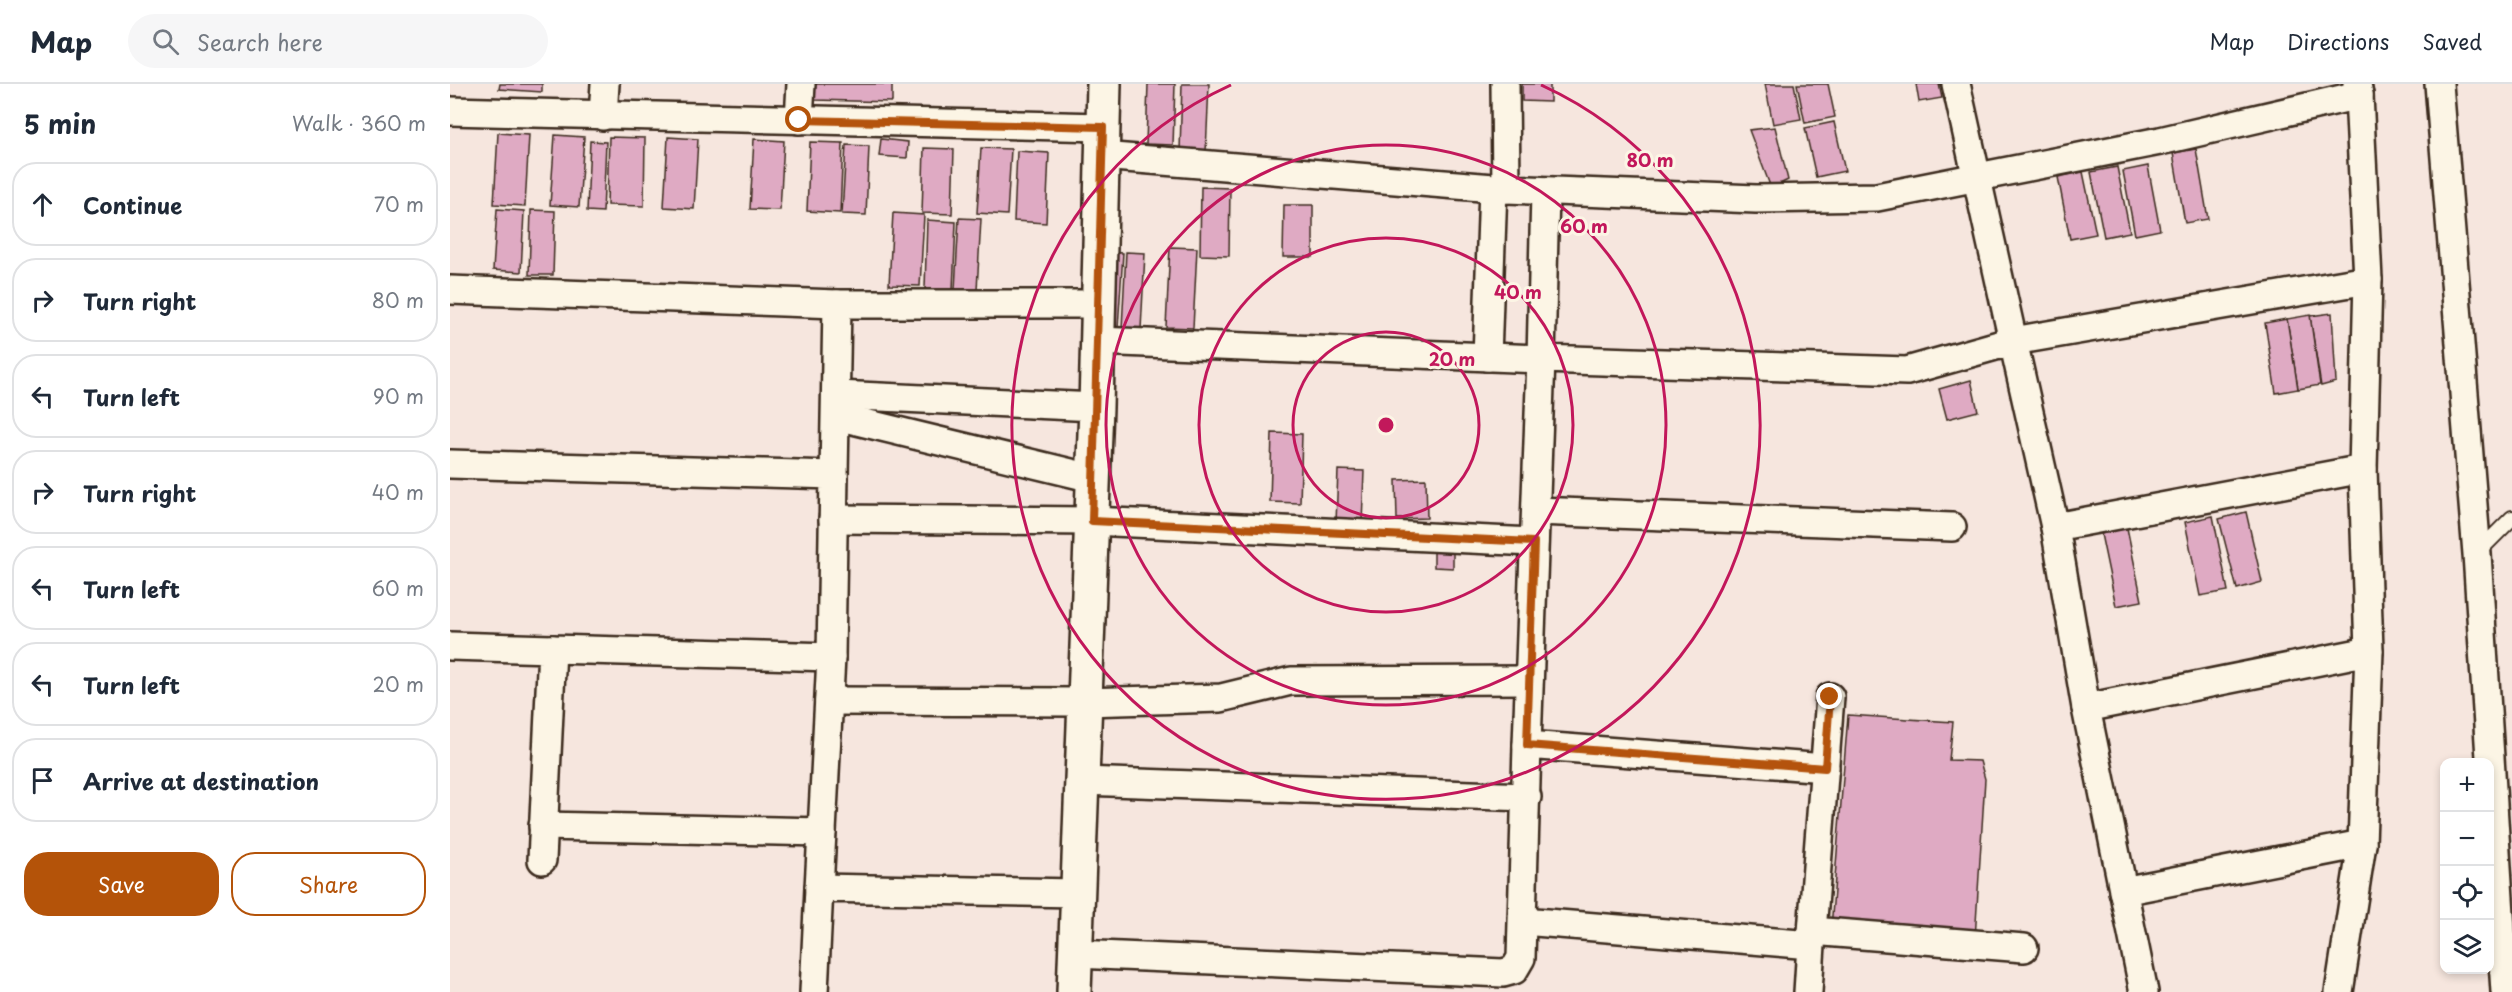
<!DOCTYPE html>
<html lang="en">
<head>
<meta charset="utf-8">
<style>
  :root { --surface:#fff; --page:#f6f6f7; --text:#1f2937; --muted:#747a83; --line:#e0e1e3; --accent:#b45309 }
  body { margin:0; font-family:"Playpen Sans",sans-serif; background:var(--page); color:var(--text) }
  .controls { position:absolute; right:18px; bottom:18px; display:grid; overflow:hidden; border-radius:12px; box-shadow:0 3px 9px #0003 }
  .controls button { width:54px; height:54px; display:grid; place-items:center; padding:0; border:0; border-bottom:2px solid var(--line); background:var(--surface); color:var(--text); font:30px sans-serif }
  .stop { position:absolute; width:18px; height:18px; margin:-14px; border:4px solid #b45309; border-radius:50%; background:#fff }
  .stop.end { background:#b45309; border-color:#fff; box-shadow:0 2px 6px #0008 }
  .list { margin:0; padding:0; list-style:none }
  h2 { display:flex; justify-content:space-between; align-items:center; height:78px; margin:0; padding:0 24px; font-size:26px }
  h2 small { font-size:20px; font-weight:400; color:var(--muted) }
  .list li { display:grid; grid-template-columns:39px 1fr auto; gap:18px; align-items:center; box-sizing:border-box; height:84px; margin:0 12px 12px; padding:0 12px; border:2px solid var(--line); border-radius:24px }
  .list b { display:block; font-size:22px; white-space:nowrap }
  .list em { font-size:20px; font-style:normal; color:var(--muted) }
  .actions { display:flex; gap:12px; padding:18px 24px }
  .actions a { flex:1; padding:14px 0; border:2px solid var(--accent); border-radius:24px; text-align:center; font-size:21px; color:var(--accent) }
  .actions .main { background:var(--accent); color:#fff }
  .icon { flex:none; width:33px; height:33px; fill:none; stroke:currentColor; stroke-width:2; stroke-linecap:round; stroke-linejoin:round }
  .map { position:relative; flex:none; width:2062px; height:908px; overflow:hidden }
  header { display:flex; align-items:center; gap:36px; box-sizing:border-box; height:84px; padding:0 30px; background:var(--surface); border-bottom:2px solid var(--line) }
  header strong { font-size:28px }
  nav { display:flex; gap:33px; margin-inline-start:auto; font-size:21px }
  .search { width:420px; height:54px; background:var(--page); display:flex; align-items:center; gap:15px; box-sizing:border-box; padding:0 21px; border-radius:33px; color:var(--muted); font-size:22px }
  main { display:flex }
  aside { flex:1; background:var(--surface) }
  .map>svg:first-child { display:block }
  .building { fill:#dfaac3; stroke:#3b2a1e; stroke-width:1.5 }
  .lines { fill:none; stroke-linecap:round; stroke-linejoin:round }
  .lane-casing { stroke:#3b2a1e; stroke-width:18 }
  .street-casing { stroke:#3b2a1e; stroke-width:32 }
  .secondary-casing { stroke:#3b2a1e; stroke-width:38 }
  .lane { stroke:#fcf5e5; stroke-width:14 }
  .street { stroke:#fcf5e5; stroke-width:27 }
  .secondary { stroke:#fcf5e5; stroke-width:33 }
  .route { stroke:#b45309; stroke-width:8 }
  .ring { fill:none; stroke:#c2185b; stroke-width:3 }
  .centre { fill:#c2185b; stroke:#fcf5e5; stroke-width:3 }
  .ring-label { font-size:18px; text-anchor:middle; font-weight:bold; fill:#c2185b; stroke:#fcf5e5; stroke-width:6; stroke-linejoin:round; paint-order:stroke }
</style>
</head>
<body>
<header>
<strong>Map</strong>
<div class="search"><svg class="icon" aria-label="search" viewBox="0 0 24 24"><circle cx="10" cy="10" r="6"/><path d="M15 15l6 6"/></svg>Search here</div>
<nav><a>Map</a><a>Directions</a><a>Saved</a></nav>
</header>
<main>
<aside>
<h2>5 min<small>Walk · 360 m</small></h2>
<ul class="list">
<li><svg class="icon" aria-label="ahead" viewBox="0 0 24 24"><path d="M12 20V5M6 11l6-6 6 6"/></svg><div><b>Continue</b></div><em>70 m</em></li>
<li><svg class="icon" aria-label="right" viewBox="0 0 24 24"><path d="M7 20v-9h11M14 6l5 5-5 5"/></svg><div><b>Turn right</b></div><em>80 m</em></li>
<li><svg class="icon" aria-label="left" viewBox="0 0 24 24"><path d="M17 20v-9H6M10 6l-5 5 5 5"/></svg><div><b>Turn left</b></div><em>90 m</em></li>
<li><svg class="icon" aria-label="right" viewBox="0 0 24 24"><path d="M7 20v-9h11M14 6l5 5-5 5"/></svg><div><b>Turn right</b></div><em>40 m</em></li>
<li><svg class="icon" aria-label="left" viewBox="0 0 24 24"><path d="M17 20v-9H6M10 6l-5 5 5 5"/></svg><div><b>Turn left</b></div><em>60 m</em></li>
<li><svg class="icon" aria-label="left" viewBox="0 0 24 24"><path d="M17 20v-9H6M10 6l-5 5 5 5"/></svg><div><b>Turn left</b></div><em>20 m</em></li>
<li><svg class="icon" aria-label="arrive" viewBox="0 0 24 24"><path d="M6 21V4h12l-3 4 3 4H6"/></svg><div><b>Arrive at destination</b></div></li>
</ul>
<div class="actions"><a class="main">Save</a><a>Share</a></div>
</aside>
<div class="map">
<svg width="2062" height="908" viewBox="0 0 2062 908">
  <rect width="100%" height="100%" fill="#f6e6de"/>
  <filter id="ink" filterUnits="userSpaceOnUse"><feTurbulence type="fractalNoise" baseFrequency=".0167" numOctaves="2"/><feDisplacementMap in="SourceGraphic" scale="12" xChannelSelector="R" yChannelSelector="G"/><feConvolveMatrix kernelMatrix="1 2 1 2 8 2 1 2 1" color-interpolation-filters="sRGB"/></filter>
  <g filter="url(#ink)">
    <g class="building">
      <path d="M50 0H92V8L49 5Z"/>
      <path d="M365 0H442V18L365 16Z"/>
      <path d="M698 0H725L723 61 696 60Z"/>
      <path d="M732 0H759L756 68 730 67Z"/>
      <path d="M1072 0H1100V18L1072 17Z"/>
      <path d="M1315 0H1344L1351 35 1323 40Z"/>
      <path d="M1347 0H1378L1385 33 1355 39Z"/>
      <path d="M1466 0H1489L1492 14 1469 18Z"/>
      <path d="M1384 38 1395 87 1366 93 1355 44Z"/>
      <path d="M1325 43 1338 96 1321 104 1299 46Z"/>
      <path d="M48 49 79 51 75 122 44 120Z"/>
      <path d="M105 51 134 53 129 123 100 121Z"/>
      <path d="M159 53 195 54 194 122 157 121Z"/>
      <path d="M218 53 248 55 244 125 214 123Z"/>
      <path d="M304 55 334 57 330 126 300 125Z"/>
      <path d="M431 55 458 58 457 74 429 72Z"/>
      <path d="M140 57 156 58 153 128 137 127Z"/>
      <path d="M360 58 393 59 390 129 357 127Z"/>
      <path d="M396 61 419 62 416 131 392 130Z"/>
      <path d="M474 64 504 65 502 130 472 129Z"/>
      <path d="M531 64 561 65 557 131 527 129Z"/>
      <path d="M1746 65 1758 135 1735 139 1723 69Z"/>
      <path d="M567 67 599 69 596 139 564 137Z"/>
      <path d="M1698 82 1710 146 1685 151 1673 87Z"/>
      <path d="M1667 83 1680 148 1654 153 1641 88Z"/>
      <path d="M1633 88 1646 150 1620 155 1608 93Z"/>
      <path d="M751 103 780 104 779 172 750 171Z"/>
      <path d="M834 121H863V173H833Z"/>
      <path d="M47 125 74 127 71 188 43 186Z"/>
      <path d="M81 126 105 127 103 191H79Z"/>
      <path d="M443 129 474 131 470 202 439 201Z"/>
      <path d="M509 134 531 135 527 206 505 205Z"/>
      <path d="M477 136 506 138 503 206 475 205Z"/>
      <path d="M720 163 747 164 743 244 716 243Z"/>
      <path d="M652 168 673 169 668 244 648 242Z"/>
      <path d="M676 168 695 169 691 245 672 244Z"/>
      <path d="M1882 229 1886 298 1871 302 1860 232Z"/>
      <path d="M1860 231 1870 301 1848 305 1837 235Z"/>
      <path d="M1837 235 1848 305 1826 309 1815 239Z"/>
      <path d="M1521 296 1528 327 1497 335 1489 305Z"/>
      <path d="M822 349 852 350 850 419 820 418Z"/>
      <path d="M888 386 914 387 912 440 886 439Z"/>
      <path d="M976 395 977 434 947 435 946 396Z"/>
      <path d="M1796 428 1812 498 1787 505 1769 435Z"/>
      <path d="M1763 432 1778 507 1750 512 1735 438Z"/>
      <path d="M1677 444 1692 517 1666 522 1651 450Z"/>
      <path d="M984 461H1003V484L984 483Z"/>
      <path d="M1398 631 1503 638 1499 676 1530 677 1535 695 1525 855 1381 844Z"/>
    </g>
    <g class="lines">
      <g class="lane-casing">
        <path id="lane" d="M2027 469 2062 434"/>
      </g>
      <g class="street-casing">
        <g id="street">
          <path d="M1055 0 1056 105 1306 115 1427 113 1710 57 1909 11 1907 0"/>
          <path d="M1989 0 2027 470 2055 908"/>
          <path d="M0 27 653 43"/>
          <path d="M153 32 155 0"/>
          <path d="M349 36 351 0"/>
          <path d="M651 72 1056 105"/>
          <path d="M1095 108 1091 275 1457 287 1563 257 1506 0"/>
          <path d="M0 206 387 220"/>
          <path d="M647 257 1091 275 1077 661"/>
          <path d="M1037 273 1043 104"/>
          <path d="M387 311 646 323"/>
          <path d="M386 332 642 394"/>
          <path d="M0 380 384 391 381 573 102 565"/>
          <path d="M1913 385 1918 196"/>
          <path d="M384 391 387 220H648"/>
          <path d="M1086 427 1502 443"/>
          <path d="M383 435 642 437 1084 458"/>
          <path d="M1605 443 1636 624"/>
          <path d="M0 562 102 565 92 776"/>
          <path d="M379 617 634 618 771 614 841 597 1079 596"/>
          <path d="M632 697 1077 713"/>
          <path d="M93 742 372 748 369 804"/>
          <path d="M372 748 381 573"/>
          <path d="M1912 760 1919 567"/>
          <path d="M1673 807 1912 760 1889 908"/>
          <path d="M1073 837 1361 861 1380 613"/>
          <path d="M1362 847 1574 864"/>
          <path d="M626 870 1053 889 1064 886 1071 874 1077 661 1375 684"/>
          <path d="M364 908 369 804 627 809"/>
          <path d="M1358 908 1361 861"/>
          <path d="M1694 908 1636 624 1919 567 1913 385 1605 443 1563 257 1918 196 1909 11"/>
        </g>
      </g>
      <g class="secondary-casing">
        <path id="secondary" d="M624 908 646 323 654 0"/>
      </g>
      <use href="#lane" class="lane"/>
      <use href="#street" class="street"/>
      <use href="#secondary" class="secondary"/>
    </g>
  </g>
  <g class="lines" filter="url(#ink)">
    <path class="route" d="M349 36 653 43 642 437 1084 458 1077 661 1375 684 1380 613"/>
  </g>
  <g class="ring">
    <circle cx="936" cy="341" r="93"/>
    <circle cx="936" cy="341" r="187"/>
    <circle cx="936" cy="341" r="280"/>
    <path d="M1091 1A374 374 0 1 1 781 1"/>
  </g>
  <circle cx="936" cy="341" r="9" class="centre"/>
  <g class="ring-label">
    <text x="1200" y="83">80 m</text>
    <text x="1134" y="149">60 m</text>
    <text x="1068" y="215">40 m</text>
    <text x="1002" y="282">20 m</text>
  </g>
</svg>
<div class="controls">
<button>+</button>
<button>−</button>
<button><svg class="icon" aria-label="locate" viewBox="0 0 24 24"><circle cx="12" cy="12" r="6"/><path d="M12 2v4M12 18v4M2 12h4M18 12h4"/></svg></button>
<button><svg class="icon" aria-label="layers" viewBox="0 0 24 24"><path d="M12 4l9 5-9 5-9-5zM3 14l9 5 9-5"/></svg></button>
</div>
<div class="stop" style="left:349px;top:36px"></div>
<div class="stop end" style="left:1380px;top:613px"></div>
</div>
</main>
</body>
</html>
